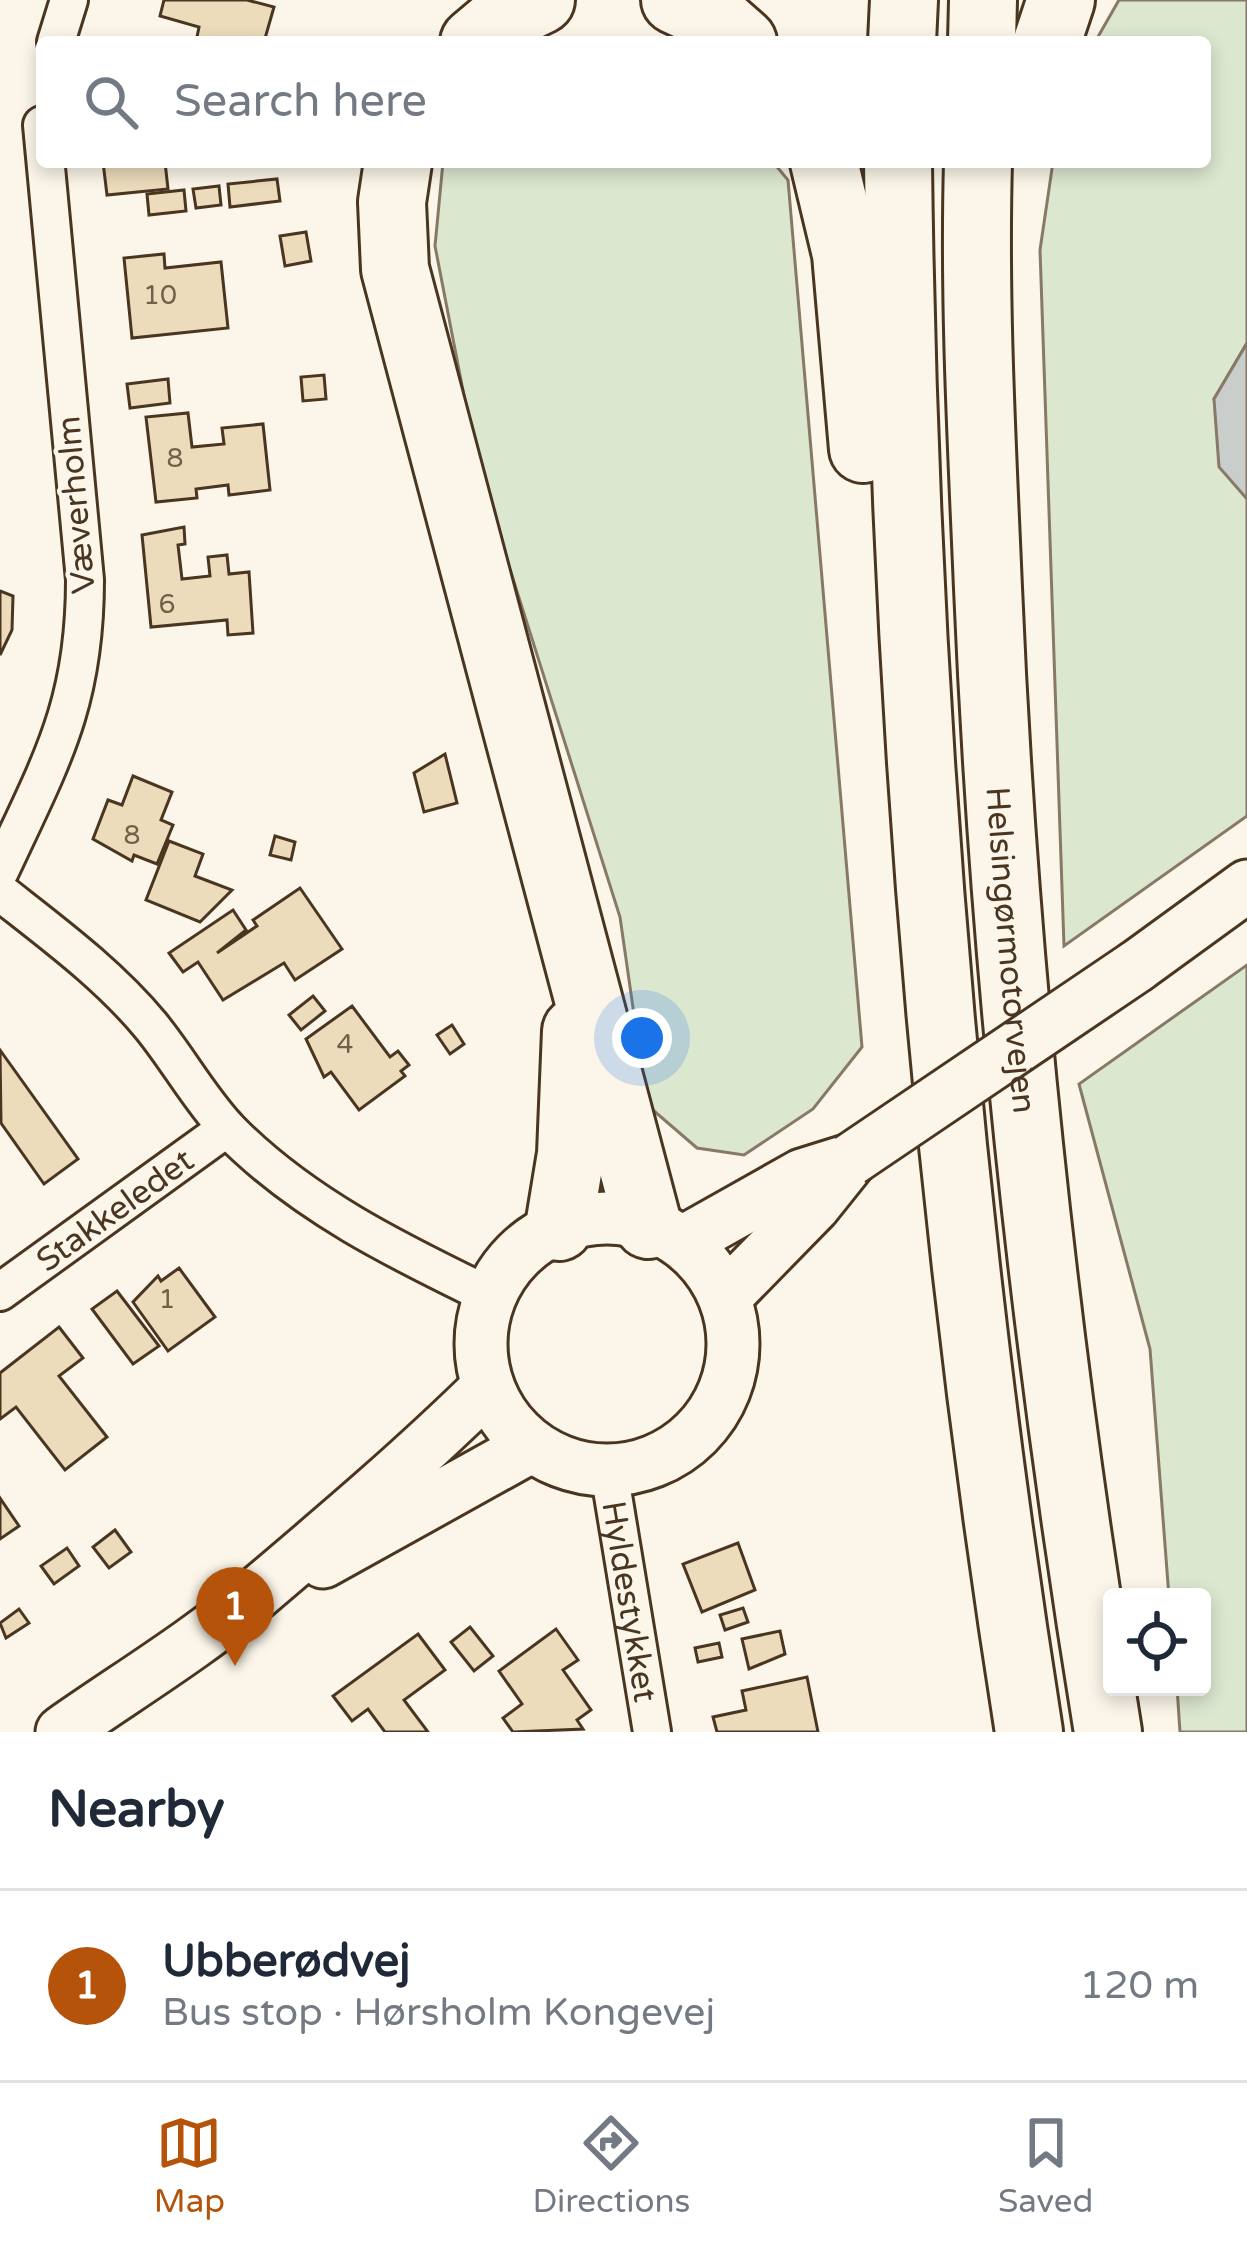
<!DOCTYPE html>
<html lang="en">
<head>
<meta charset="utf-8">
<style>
  :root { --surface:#fff; --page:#f2f2f3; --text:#1f2937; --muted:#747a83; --line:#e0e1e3; --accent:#b45309 }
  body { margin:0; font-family:"Varela Round",sans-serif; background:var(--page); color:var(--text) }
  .controls { position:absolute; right:36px; bottom:36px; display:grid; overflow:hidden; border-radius:12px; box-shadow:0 6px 18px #0003 }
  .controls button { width:108px; height:108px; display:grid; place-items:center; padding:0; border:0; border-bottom:3px solid var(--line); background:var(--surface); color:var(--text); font:60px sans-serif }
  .you { position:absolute; left:642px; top:1038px; width:42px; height:42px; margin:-30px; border:9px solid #fff; border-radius:50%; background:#1a73e8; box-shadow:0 0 0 18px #1a73e833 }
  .badge { display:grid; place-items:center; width:78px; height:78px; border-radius:50%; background:var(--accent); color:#fff; font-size:39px; font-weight:700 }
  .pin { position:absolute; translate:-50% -99px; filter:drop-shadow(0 3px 6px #0008) }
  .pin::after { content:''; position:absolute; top:63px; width:42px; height:36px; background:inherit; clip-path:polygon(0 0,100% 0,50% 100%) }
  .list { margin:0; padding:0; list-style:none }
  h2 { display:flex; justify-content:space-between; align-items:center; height:156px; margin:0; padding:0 48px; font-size:51px }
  h2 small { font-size:39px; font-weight:400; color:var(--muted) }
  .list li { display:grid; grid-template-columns:78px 1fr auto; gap:36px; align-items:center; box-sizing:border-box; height:192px; padding:0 48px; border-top:3px solid var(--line) }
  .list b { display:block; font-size:45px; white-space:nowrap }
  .list p { margin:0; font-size:39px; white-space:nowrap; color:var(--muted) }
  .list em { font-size:39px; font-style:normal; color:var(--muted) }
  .icon { flex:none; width:66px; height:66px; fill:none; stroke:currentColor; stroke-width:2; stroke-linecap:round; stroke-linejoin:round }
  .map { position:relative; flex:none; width:1247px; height:1732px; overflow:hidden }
  .search { position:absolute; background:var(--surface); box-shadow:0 6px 18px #0003; left:36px; right:36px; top:36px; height:132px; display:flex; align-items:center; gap:30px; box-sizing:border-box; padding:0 42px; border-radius:12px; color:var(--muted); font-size:45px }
  .sheet { height:348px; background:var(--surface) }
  nav { display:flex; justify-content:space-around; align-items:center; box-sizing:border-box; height:168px; border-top:3px solid var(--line); background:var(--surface); font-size:33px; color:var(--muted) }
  nav a { display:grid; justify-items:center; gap:6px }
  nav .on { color:var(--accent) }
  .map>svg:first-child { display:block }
  .green { fill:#dce7d0; stroke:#887966; stroke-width:3 }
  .water { fill:#c9cecd; stroke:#887966; stroke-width:3 }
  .building { fill:#ecdcbc; stroke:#4a3520; stroke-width:3 }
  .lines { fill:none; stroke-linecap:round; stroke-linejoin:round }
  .minor-casing { stroke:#4a3520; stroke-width:42 }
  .secondary-casing { stroke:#4a3520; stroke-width:57 }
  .motorway-casing { stroke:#4a3520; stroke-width:72 }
  .minor { stroke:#fbf6e9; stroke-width:36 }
  .secondary { stroke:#fbf6e9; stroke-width:51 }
  .motorway { stroke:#fbf6e9; stroke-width:66 }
  .secondary-bridge-casing { stroke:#4a3520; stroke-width:57; stroke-linecap:butt }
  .secondary-bridge { stroke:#fbf6e9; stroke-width:51 }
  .labels { text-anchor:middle; stroke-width:9; stroke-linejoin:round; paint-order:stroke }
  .number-label { font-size:27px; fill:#725f47 }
  .street-label { font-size:33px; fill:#4a3520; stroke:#fbf6e9 }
</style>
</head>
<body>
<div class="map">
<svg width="1247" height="1732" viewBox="0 0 1247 1732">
  <rect width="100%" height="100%" fill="#fbf6e9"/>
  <g class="green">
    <path d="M1119 0H1247V343L1214 399 1247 499V816L1064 946 1040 250 1053 162H1205V42H1095Z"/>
    <path d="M443 162H773L788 180 862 1047 813 1109 744 1155 697 1148 647 1105 620 917 478 468 435 246Z"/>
    <path d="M1247 965V1732H1180L1177 1687H1202V1597H1169L1150 1349 1079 1084Z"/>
  </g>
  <path class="water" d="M1247 343V499L1219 467 1214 399Z"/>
  <g class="building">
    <path d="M164 0H247L274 7 264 42H196L199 27 160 16Z"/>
    <path d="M103 162H165L168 189 107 195Z"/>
    <path d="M277 179 280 201 230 207 228 184Z"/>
    <path d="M219 186 221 205 196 208 193 189Z"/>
    <path d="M184 190 186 211 149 215 147 194Z"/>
    <path d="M306 232 311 261 285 266 280 236Z"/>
    <path d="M164 254 165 268 221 262 228 328 132 338 124 258Z"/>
    <path d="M324 375 326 399 303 401 301 377Z"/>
    <path d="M168 379 170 403 130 408 127 384Z"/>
    <path d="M188 413 192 447 224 444 222 428 263 424 270 490 229 495 228 485 196 489 197 498 156 502 146 417Z"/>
    <path d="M184 527 185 544 178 545 182 579 210 576 208 557 227 555 229 574 249 572 253 633 228 635 227 620 151 627 142 535Z"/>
    <path d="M0 591 13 596 12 630 0 655Z"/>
    <path d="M445 754 457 803 424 812 414 773Z"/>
    <path d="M133 776 172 792 161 820 173 825 157 864 134 855 132 861 93 839 108 800 122 805Z"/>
    <path d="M275 836 295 842 291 860 270 855Z"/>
    <path d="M169 841 203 854 195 876 232 890 200 922 146 900Z"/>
    <path d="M300 888 342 949 295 980 284 963 223 1000 198 962 183 972 169 953 233 910 246 930 217 953 257 926 253 920Z"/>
    <path d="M313 996 325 1011 301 1030 289 1015Z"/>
    <path d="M352 1006 390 1057 398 1051 409 1065 401 1071 405 1076 359 1110 331 1072 324 1077 306 1039Z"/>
    <path d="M452 1025 464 1044 450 1054 437 1035Z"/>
    <path d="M0 1050 78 1159 44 1184 1 1123Z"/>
    <path d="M179 1268 215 1317 168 1351 133 1302 158 1276 161 1281Z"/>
    <path d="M117 1291 159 1346 133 1364 92 1309Z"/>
    <path d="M59 1327 83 1358 59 1376 107 1437 65 1470 16 1407 0 1419V1373Z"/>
    <path d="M0 1498 19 1526 0 1539Z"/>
    <path d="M115 1530 131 1552 109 1568 93 1547Z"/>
    <path d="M738 1543 755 1590 702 1612 683 1564Z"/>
    <path d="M67 1548 79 1566 54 1584 41 1566Z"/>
    <path d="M743 1608 748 1622 725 1630 720 1615Z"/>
    <path d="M19 1609 29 1623 6 1638 0 1623Z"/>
    <path d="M470 1627 493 1656 474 1671 451 1642Z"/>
    <path d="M556 1629 578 1660 563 1670 591 1710 577 1720 583 1729 513 1732 503 1718 522 1704 499 1671Z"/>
    <path d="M780 1631 785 1654 749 1669 742 1639Z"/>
    <path d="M418 1634 445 1670 404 1700 428 1732H385L368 1709 352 1721 333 1696Z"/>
    <path d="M719 1643 722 1657 698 1662 695 1648Z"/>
    <path d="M807 1677 818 1732H717L713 1717 746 1710 742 1691Z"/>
  </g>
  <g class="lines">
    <g class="minor-casing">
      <g id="minor">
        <path d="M56 42 69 0"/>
        <path d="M0 871C51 761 85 705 85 580L42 125"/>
        <path d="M0 892C52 933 108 974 151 1026 178 1059 199 1098 228 1129 301 1204 397 1251 490 1296"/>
        <path id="s1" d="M0 1292 227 1128"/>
        <path id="s2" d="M609 1471 652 1732"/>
      </g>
    </g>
    <g class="secondary-casing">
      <g id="secondary">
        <path d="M1137 966 1247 886"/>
        <circle cx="607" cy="1344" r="126"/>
        <path d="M683 1242 802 1175 850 1160"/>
        <path d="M725 1297 814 1206 850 1161"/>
        <path d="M323 1562 532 1446"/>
        <path d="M62 1732C126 1687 196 1645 256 1594 335 1527 414 1460 488 1387"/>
      </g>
    </g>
    <g class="motorway-casing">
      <g id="motorway">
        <path d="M675 0 718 20 743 42"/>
        <path d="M474 42 500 20 541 0"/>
        <path d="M902 42 904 0"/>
        <path d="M982 42 983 0"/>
        <path d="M1047 42 1061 0"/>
        <path d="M398 162 392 202 395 269 648 1225"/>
        <path d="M824 162 846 254 863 449"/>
        <path d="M898 162C904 686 947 1214 1029 1732"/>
        <path id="s3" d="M978 162C974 304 982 446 988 588 1004 972 1046 1353 1108 1732"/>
        <path d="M559 1227 571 1154 576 1031"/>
      </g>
    </g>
    <use href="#minor" class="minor"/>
    <use href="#secondary" class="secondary"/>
    <use href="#motorway" class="motorway"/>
    <g class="secondary-bridge-casing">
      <path id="secondary-bridge" d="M850 1160 1137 966"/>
    </g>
    <use href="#secondary-bridge" class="secondary-bridge"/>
  </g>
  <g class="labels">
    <g class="number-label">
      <text x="160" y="304">10</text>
      <text x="175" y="467">8</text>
      <text x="167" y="613">6</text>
      <text x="132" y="844">8</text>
      <text x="345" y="1053">4</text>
      <text x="167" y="1308">1</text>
    </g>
    <g class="street-label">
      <text transform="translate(75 505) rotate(-95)" y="12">Væverholm</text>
      <text dy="12" stroke="none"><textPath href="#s3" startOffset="789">Helsingørmotorvejen</textPath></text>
      <text dy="12" stroke="none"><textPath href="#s1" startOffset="141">Stakkeledet</textPath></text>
      <text dy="12" stroke="none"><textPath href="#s2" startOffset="132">Hyldestykket</textPath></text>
    </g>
  </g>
</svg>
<div class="controls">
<button><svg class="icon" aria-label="locate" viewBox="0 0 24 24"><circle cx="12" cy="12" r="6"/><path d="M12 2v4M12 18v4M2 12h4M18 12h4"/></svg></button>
</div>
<div class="you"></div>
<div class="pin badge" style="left:235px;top:1666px">1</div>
<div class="search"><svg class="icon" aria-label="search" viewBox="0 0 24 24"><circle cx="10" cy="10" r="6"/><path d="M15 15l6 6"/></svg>Search here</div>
</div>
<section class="sheet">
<h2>Nearby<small></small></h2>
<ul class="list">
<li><span class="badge">1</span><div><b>Ubberødvej</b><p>Bus stop · Hørsholm Kongevej</p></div><em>120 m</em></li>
</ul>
</section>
<nav>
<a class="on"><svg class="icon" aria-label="map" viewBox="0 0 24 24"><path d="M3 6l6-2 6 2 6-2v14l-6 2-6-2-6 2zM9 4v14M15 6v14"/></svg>Map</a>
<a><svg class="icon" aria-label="directions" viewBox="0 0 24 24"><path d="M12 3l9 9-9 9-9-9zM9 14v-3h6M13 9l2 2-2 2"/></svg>Directions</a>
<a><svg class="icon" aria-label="saved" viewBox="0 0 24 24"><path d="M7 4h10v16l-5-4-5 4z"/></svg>Saved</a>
</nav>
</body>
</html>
